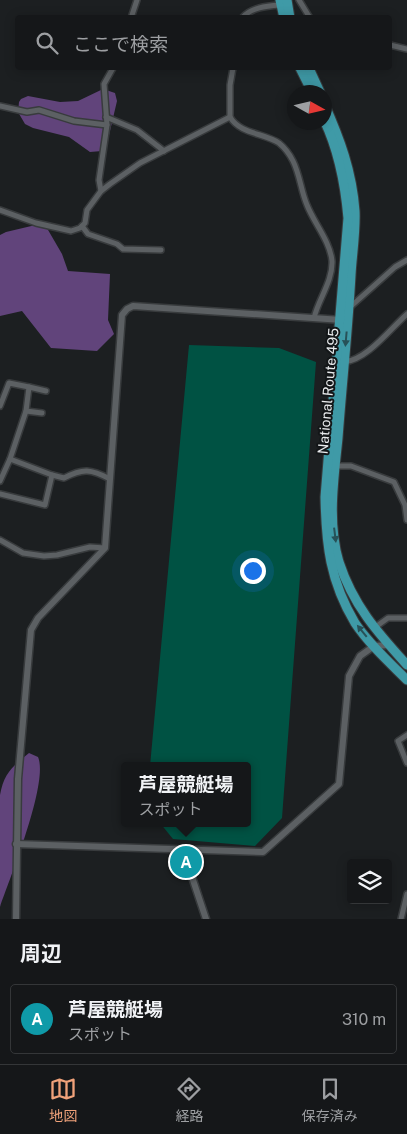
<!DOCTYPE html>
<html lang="ja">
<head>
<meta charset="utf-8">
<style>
  :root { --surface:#151719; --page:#1e2022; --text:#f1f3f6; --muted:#9d9fa2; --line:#343638; --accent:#f0a27a }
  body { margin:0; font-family:"Public Sans","Noto Sans JP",sans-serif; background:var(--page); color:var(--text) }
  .controls { position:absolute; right:15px; bottom:15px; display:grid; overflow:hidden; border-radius:5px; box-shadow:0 2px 12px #0003 }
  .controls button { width:45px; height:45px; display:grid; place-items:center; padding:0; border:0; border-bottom:1px solid var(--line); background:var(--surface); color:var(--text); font:25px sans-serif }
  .compass { position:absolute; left:287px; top:85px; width:45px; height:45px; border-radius:50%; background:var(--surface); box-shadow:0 2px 12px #0003; rotate:98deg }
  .you { position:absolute; left:252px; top:570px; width:18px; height:18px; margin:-12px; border:4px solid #fff; border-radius:50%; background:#1a73e8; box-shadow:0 0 0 8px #1a73e833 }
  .badge { display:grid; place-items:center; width:32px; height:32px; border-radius:50%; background:var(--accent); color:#fff; font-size:16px; font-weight:700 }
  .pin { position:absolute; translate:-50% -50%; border:2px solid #fff; box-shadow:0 1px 5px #0006 }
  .popup { position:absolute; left:121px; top:762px; width:130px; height:65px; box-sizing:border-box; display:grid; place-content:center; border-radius:5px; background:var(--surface); filter:drop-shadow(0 1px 4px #0005); font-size:16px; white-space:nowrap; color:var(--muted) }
  .popup b { font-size:19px; color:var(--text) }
  .popup::after { content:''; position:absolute; left:50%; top:100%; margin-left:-10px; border:10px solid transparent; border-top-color:var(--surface) }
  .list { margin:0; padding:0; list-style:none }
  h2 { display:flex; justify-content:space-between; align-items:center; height:65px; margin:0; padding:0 20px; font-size:21px }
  h2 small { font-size:16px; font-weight:400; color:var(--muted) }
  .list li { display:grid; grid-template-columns:32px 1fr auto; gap:15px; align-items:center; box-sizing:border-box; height:70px; margin:0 10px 10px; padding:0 10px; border:1px solid var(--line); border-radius:5px }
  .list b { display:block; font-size:19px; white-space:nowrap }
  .list p { margin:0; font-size:16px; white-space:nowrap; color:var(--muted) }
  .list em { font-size:16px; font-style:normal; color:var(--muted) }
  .icon { flex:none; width:28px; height:28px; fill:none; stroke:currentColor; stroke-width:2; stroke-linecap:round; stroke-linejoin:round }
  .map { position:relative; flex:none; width:407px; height:919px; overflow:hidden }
  .search { position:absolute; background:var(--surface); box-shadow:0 2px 12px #0003; left:15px; right:15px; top:15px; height:55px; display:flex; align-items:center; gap:12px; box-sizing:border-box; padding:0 18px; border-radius:5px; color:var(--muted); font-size:19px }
  .sheet { height:145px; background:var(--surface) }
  nav { display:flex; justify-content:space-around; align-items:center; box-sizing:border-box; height:70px; border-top:1px solid var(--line); background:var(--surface); font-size:14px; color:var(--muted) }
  nav a { display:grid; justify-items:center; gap:2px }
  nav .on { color:var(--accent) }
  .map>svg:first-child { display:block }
  .forest { fill:#61447b }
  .water { fill:#005243 }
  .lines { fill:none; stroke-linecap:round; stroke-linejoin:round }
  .minor-casing { stroke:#383b3d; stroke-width:8 }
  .tertiary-casing { stroke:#383b3d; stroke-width:9 }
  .trunk-casing { stroke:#383b3d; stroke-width:11 }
  .minor { stroke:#5c6063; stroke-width:5 }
  .tertiary { stroke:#5c6063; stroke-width:6 }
  .trunk { stroke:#3f9aa7; stroke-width:9 }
  .oneway { fill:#275158 }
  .labels { text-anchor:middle; stroke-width:4; stroke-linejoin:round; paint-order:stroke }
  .street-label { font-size:14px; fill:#e9ebed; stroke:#131618 }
</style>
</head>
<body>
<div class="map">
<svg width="407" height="919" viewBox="0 0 407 919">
  <rect width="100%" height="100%" fill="#1c1f21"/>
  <g class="forest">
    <path d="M103 89 115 93 117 101 106 148 102 151 90 152 69 137 33 128 25 124 18 112 19 102 21 99 28 96 60 102 78 101Z"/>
    <path d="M44 223 62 254 68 271 110 274 108 320 114 334 97 351 51 348 22 311 0 316V235L6 232Z"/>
    <path d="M29 753 38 757C49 782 10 878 0 907V795C4 773 12 767 29 753Z"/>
  </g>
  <path class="water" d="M189 345 279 348 316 362 282 818 255 846 173 839 160 823H247V766H150Z"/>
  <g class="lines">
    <g class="minor-casing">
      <g id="minor">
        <path d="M299 0 310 18"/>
        <path d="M131 18 137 0"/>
        <path d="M242 18C251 7 268 6 281 5"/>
        <path d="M390 45 407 49"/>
        <path d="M233 68 230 85V117C240 134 264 133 279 143 285 148 290 155 293 161 300 175 301 191 307 205 314 223 330 241 332 261 333 281 318 300 314 318"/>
        <path d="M0 106 27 112 39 110 74 121 107 125"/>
        <path d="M106 117 137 130 164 151"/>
        <path d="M101 191 99 180 107 125 104 84 113 68"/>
        <path d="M0 210 36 223 71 231 80 228 85 223 87 210 101 191 110 184 140 163 230 117"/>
        <path d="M82 226 88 234 117 244 123 249 161 250"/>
        <path d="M349 308 395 267 407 260"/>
        <path d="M344 362C367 360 390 329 407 314"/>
        <path d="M0 406 9 383 29 387"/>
        <path d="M26 411 42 413"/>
        <path d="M10 459 26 411 29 387 46 391"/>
        <path d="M335 466H351L394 482 405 505 407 520"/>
        <path d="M0 481 10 459 52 475 64 478C83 468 91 469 110 479"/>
        <path d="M0 494 45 505 52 475"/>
        <path d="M0 540 23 553 44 556 57 555 90 547 105 548"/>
        <path d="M374 628 388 618H407"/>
        <path d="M407 735 398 741 407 763"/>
        <path d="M401 919 407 894"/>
      </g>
    </g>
    <g class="tertiary-casing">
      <g id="tertiary">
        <path d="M16 844 263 852 339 784 349 676 360 656 374 646 389 645"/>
        <path d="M183 850 206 919"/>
        <path d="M16 919 18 779 31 630 38 618 105 548 122 315 127 309 133 306 342 320"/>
      </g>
    </g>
    <g class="trunk-casing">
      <g id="trunk">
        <path d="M280 0 284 18"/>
        <path d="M287 0 290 18"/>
        <path d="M300 68 312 92"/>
        <path d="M309 68 320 92"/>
        <path d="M324 103C340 139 352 171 355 211 356 232 352 255 351 275 348 330 342 384 338 438 334 478 327 522 339 562 353 605 377 632 407 665"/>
        <path d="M324 120C339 151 345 184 348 218L325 497C326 545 330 581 355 623 369 644 389 662 407 680"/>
      </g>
    </g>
    <use href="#minor" class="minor"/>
    <use href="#tertiary" class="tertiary"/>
    <use href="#trunk" class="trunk"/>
  </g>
  <defs><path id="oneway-solid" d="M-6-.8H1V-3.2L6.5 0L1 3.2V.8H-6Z" transform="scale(1.25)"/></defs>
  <g class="oneway">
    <use href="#oneway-solid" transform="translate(346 339) rotate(95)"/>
    <use href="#oneway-solid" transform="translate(335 535) rotate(83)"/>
    <use href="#oneway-solid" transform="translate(362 631) rotate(-129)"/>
  </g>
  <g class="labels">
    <g class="street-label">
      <text transform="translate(328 391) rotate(-85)" y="5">National Route 495</text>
    </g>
  </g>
</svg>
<div class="controls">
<button><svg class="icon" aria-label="layers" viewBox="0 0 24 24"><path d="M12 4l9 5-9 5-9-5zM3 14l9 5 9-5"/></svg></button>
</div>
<svg class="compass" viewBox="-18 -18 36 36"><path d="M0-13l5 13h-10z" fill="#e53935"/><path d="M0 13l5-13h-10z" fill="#9d9fa2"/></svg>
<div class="you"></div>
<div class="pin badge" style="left:186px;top:862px;background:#0f9aa8">A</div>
<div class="popup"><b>芦屋競艇場</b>スポット</div>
<div class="search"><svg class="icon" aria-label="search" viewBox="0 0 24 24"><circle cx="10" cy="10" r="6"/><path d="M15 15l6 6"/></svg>ここで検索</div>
</div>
<section class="sheet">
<h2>周辺<small></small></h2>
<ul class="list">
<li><span class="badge" style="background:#0f9aa8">A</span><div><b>芦屋競艇場</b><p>スポット</p></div><em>310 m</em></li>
</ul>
</section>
<nav>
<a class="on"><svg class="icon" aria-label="map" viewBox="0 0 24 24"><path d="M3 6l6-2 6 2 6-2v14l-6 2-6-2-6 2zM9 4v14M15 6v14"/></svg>地図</a>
<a><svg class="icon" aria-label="directions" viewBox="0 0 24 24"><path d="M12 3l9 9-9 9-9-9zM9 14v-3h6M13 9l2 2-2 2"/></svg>経路</a>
<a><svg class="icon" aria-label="saved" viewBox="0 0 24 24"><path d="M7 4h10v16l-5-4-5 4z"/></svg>保存済み</a>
</nav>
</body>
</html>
